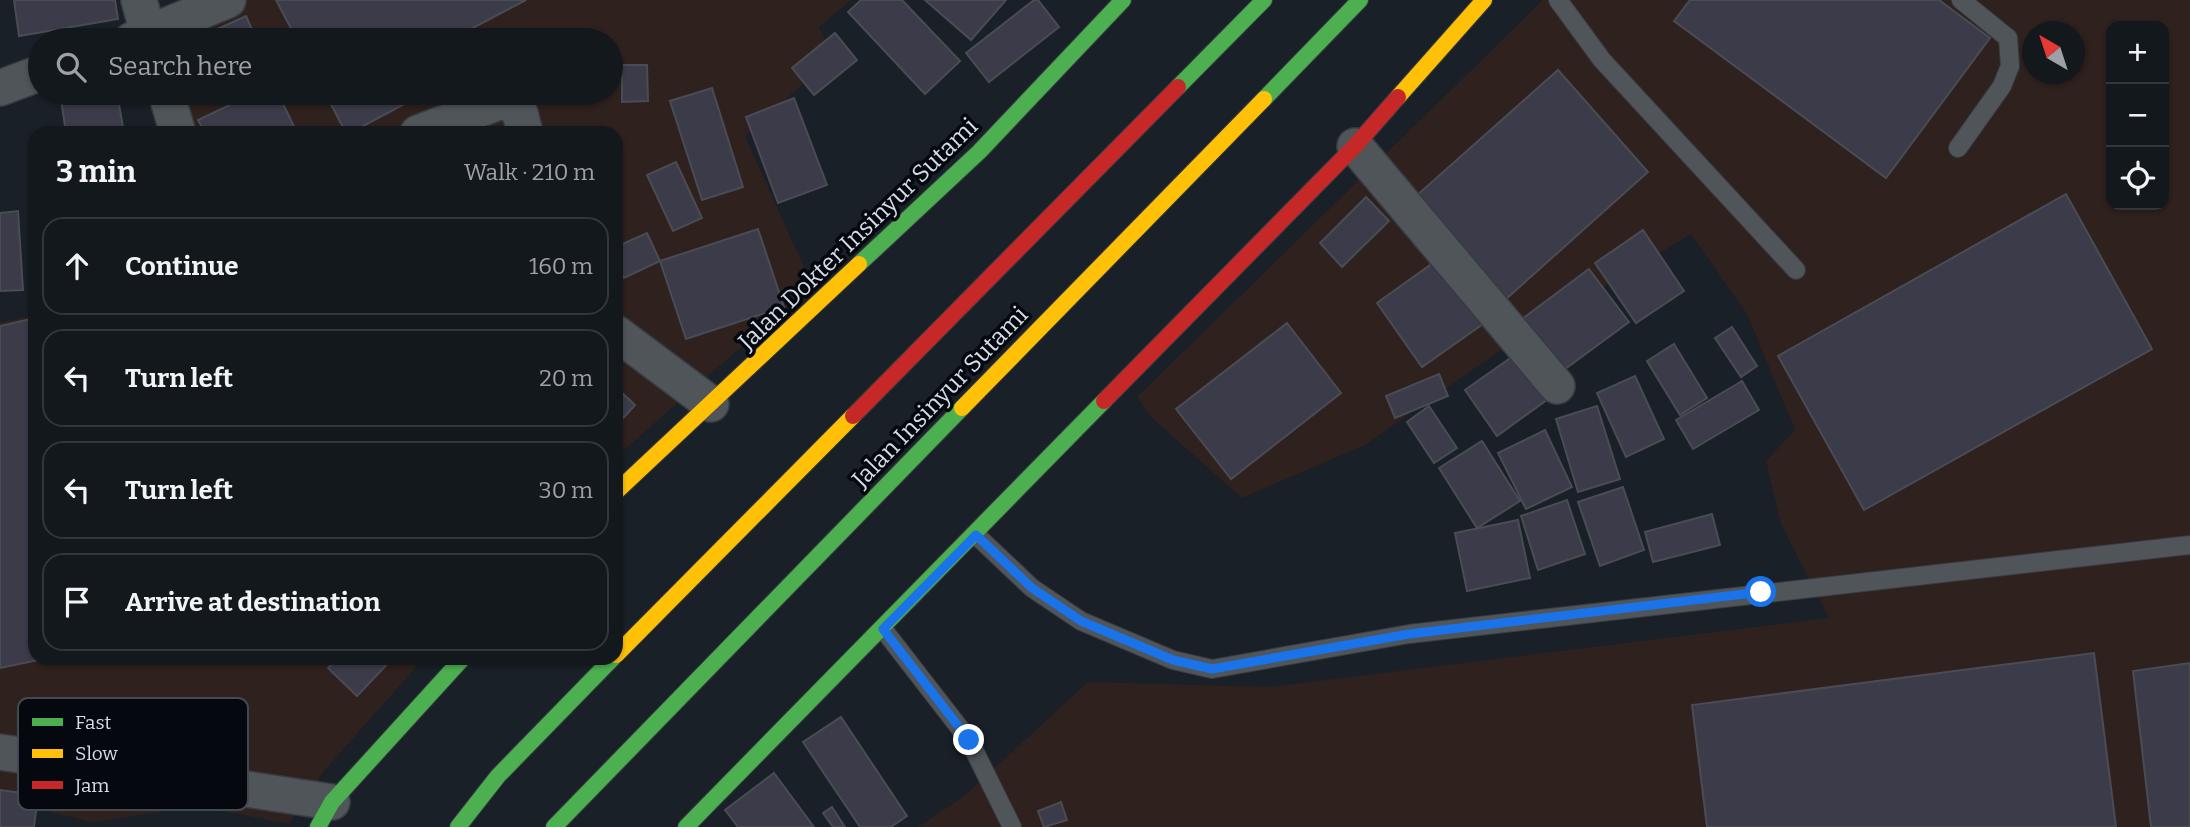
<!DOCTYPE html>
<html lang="en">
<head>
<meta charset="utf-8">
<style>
  :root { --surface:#13181d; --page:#1c2126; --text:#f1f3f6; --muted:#9da0a4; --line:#32373b }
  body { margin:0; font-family:Bitter,serif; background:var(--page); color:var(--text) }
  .controls { position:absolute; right:21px; top:21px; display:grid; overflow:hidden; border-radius:14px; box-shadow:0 2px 5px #0004 }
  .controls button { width:63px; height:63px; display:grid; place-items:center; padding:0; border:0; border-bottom:2px solid var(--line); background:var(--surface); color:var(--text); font:35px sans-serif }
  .compass { position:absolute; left:2022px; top:21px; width:63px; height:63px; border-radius:50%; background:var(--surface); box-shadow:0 2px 5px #0004; rotate:321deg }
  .stop { position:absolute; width:21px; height:21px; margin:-16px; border:5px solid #1a73e8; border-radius:50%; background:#fff }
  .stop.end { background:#1a73e8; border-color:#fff; box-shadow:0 2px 7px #0008 }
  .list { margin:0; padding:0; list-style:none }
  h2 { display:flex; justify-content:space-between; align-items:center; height:91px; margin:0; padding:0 28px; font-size:30px }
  h2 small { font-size:23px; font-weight:400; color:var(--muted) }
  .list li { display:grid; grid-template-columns:46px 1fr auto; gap:21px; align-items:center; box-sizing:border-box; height:98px; margin:0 14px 14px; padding:0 14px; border:2px solid var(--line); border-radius:21px }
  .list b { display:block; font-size:26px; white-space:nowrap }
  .list em { font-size:23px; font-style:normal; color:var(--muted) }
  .icon { flex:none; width:38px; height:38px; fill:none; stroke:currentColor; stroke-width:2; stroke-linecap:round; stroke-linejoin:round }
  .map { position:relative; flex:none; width:2190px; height:827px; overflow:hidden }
  .search { position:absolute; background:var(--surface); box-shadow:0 2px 5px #0004; left:28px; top:28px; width:595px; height:77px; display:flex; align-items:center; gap:18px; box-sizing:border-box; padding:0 24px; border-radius:38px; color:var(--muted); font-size:26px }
  .panel { position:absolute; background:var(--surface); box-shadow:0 2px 5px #0004; left:28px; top:126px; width:595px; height:539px; border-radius:21px }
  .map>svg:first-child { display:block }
  .industrial { fill:#2f211d; fill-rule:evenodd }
  .building { fill:#3c3b4a; stroke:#494c53; stroke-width:2 }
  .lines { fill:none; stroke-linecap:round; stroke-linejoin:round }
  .lane-casing { stroke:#373c42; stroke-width:20 }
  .street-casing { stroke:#373c42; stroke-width:38 }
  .fast-casing { stroke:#373c42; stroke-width:18 }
  .slow-casing { stroke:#373c42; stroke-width:18 }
  .jam-casing { stroke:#373c42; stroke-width:18 }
  .lane { stroke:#50555a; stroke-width:18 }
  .street { stroke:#50555a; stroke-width:35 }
  .fast { stroke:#4caf50; stroke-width:16 }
  .slow { stroke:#ffc107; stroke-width:16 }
  .jam { stroke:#c62828; stroke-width:16 }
  .route { stroke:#1a73e8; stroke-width:9 }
  .labels { text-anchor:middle; stroke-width:7; stroke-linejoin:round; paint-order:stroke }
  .street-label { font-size:24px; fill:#d5dee7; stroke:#05090f }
  .key { fill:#05090f; stroke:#434950; stroke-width:2 }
  .key-label { font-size:19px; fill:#d5dee7 }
</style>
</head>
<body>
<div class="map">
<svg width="2190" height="827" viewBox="0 0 2190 827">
  <rect width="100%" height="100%" fill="#192027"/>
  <g class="industrial">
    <path d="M245 0H851L819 27 834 56 745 136 812 285 616 457V133H163L151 93H611V40H167Z"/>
    <path d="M1543 0H2190V827H918L964 796 1088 682 1269 687 1829 618 1781 524 1766 461 1795 430 1747 314 1691 234 1508 345 1365 445 1242 498 1151 417 1137 397ZM2111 26H2164V205H2111ZM2032 32H2074V74H2032Z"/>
    <path d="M35 315V658H424L324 771 289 824 199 806 92 822 0 800V322Z"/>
  </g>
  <g class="building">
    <path d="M14 0H115L118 19 19 36Z"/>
    <path d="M276 0H526L450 40H297Z"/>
    <path d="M861 0H902L960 61 925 94 848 12Z"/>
    <path d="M925 0H1006L971 40Z"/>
    <path d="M1034 0H1038L1059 27 989 82 966 53Z"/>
    <path d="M1690 0H1939L1990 38 1886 178 1674 21Z"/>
    <path d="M246 16 257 40H193Z"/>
    <path d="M835 33 857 60 814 95 792 68Z"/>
    <path d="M622 65H647L648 101 622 102Z"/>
    <path d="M1558 70 1648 172 1506 299 1415 197Z"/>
    <path d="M712 88 743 187 702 200 670 101Z"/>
    <path d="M60 93H117L124 133H66Z"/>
    <path d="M255 93H278L297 133H205L198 120Z"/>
    <path d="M325 93H425L350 133H346Z"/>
    <path d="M794 98 827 185 778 203 746 117Z"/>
    <path d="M676 162 702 218 673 231 647 175Z"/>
    <path d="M2066 194 2152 349 1864 510 1778 356Z"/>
    <path d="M1366 197 1389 221 1342 267 1320 243Z"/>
    <path d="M18 211 23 290 0 291V213Z"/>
    <path d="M758 229 784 307 686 339 660 261Z"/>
    <path d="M1643 230 1684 291 1636 323 1595 263Z"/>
    <path d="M647 233 660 261 624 278 616 259V247Z"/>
    <path d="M1437 260 1483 324 1422 367 1377 303Z"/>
    <path d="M1589 269 1629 322 1561 372 1522 319Z"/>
    <path d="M35 318V658H48L0 668V326Z"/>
    <path d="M1287 323 1341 393 1231 479 1176 409Z"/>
    <path d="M1732 327 1757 366 1741 377 1715 338Z"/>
    <path d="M1674 344 1707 398 1680 415 1647 361Z"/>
    <path d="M1519 352 1551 397 1497 436 1465 390Z"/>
    <path d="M1439 374 1448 396 1395 418 1386 396Z"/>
    <path d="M1635 376 1664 439 1626 457 1597 393Z"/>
    <path d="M1742 381 1759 410 1693 449 1676 420Z"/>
    <path d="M616 387 635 405 616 426Z"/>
    <path d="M1429 406 1457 448 1434 463 1407 422Z"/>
    <path d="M1597 406 1620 479 1578 492 1556 419Z"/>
    <path d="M1545 430 1572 487 1526 509 1498 453Z"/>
    <path d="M1482 441 1520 501 1477 528 1439 468Z"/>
    <path d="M1623 487 1644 550 1600 566 1578 502Z"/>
    <path d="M1567 500 1585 554 1538 570 1521 516Z"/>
    <path d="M1712 514 1720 545 1653 562 1645 532Z"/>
    <path d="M1518 520 1530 578 1467 591 1455 533Z"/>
    <path d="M2094 653 2116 827H1707L1692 705Z"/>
    <path d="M338 658H393L357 696 328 668Z"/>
    <path d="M2190 663V827H2151L2133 671Z"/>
    <path d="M841 717 907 816 891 827H860L803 742Z"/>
    <path d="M774 773 814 827H738L725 810Z"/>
    <path d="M0 790 38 795 34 827H0Z"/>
    <path d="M1061 802 1067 820 1044 827 1038 811Z"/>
    <path d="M832 807 845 827H833L823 813Z"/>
  </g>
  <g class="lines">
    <g class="lane-casing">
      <g id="lane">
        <path d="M1558 0 1602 60 1796 270"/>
        <path d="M1958 148 2002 86 2010 66 2008 38 1961 0"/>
        <path d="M976 535 1032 588 1081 621 1173 660 1212 669 1409 634 2190 545"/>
        <path d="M883 629 969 740 1012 827"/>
      </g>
    </g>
    <g class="street-casing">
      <g id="street">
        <path d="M139 0 150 40"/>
        <path d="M132 40 228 0"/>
        <path d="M0 88 40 73"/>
        <path d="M166 93 178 133"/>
        <path d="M418 133 499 102 511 103 520 113 525 133"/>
        <path d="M1355 146 1557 386"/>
        <path d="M616 333 711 404"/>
        <path d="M0 752 332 802"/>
      </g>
    </g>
    <g class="fast-casing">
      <g id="fast">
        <path d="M1178 87 1264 0"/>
        <path d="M1264 99 1360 0"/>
        <path d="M859 264 979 152 1123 0"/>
        <path d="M318 827 332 802 463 658"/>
        <path d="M458 827 498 776 613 658"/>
        <path d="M554 827 962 408"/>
        <path d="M686 827 1104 401"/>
      </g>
    </g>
    <g class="slow-casing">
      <g id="slow">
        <path d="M1398 97 1484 0"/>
        <path d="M962 408 1264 99"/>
        <path d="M616 492 859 264"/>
        <path d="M616 655 853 416"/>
      </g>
    </g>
    <g class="jam-casing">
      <g id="jam">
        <path d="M1104 401 1355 146 1398 97"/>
        <path d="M853 416 1178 87"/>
      </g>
    </g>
    <use href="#lane" class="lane"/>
    <use href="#street" class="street"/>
    <use href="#fast" class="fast"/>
    <use href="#slow" class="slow"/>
    <use href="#jam" class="jam"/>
  </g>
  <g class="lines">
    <path class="route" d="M969 740 883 629 976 535 1032 588 1081 621 1173 660 1212 669 1409 634 1761 592"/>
  </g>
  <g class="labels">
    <g class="street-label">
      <text transform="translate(858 234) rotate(-44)" y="8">Jalan Dokter Insinyur Sutami</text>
      <text transform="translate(940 397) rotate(-46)" y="8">Jalan Insinyur Sutami</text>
    </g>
  </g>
  <rect x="18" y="698" width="230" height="112" rx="10" class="key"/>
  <rect x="32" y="718" width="31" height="8" fill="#4caf50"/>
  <rect x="32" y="749" width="31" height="9" fill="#ffc107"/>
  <rect x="32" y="781" width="31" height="8" fill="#c62828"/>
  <g class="key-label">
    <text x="75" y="729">Fast</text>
    <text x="75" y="760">Slow</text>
    <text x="75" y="792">Jam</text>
  </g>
</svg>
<div class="controls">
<button>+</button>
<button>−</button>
<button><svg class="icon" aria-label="locate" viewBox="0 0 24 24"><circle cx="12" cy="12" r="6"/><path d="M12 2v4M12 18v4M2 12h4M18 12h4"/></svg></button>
</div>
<svg class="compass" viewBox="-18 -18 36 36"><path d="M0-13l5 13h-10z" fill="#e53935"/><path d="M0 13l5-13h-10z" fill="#9da0a4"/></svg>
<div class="stop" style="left:1761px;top:592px"></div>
<div class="stop end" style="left:969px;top:740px"></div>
<div class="search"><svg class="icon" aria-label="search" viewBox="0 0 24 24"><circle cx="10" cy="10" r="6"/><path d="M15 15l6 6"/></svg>Search here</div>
<section class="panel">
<h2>3 min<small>Walk · 210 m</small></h2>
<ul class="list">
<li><svg class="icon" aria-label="ahead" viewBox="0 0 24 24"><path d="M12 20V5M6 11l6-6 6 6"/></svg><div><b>Continue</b></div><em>160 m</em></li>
<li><svg class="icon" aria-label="left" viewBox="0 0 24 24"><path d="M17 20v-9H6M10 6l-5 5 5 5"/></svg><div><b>Turn left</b></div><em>20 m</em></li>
<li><svg class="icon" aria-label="left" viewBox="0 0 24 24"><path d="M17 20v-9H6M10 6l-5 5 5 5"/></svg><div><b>Turn left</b></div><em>30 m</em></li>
<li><svg class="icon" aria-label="arrive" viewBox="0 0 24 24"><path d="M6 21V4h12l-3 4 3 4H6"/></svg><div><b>Arrive at destination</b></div></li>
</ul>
</section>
</div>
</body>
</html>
